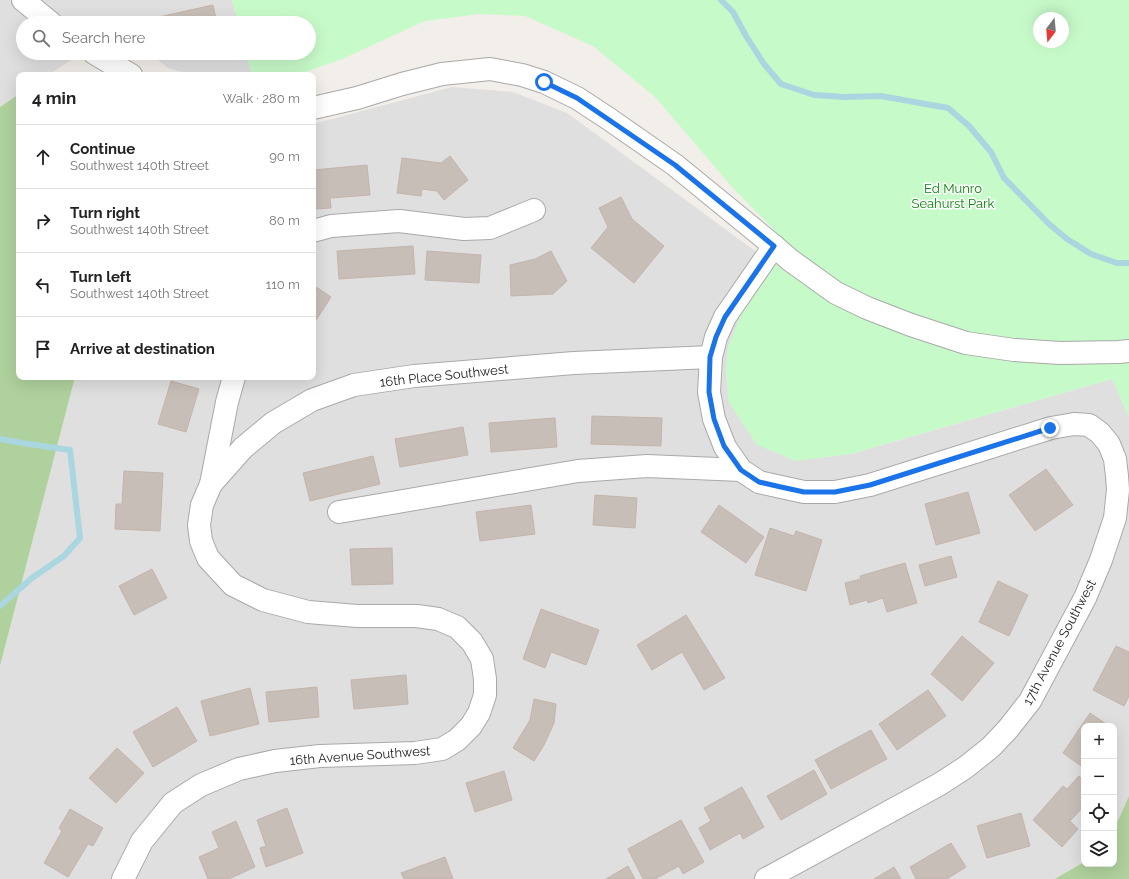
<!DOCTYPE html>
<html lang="en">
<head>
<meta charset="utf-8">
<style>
  :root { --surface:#fff; --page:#f2f2f2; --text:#222; --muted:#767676; --line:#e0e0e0 }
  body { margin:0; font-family:Raleway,sans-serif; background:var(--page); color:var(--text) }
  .controls { position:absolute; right:12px; bottom:12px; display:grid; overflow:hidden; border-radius:8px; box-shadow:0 4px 16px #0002 }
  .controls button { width:36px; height:36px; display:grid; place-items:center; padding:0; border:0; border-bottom:1px solid var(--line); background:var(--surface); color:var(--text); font:20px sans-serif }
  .compass { position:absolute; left:1033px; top:12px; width:36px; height:36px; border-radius:50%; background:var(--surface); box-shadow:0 4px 16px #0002; rotate:196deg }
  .stop { position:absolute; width:12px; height:12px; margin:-9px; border:3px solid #1a73e8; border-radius:50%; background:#fff }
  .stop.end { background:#1a73e8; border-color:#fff; box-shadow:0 1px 4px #0008 }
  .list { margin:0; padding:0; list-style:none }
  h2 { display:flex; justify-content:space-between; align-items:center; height:52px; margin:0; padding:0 16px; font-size:17px }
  h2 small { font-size:13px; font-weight:400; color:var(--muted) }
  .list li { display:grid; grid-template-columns:26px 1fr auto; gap:12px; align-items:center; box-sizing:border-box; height:64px; padding:0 16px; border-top:1px solid var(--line) }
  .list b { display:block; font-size:15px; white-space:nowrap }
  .list p { margin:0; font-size:13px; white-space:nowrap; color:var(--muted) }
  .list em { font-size:13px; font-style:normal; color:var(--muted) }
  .icon { flex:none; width:22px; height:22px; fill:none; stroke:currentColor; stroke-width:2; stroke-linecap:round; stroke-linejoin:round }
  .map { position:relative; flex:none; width:1129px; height:879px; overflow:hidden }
  .search { position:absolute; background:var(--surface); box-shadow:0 4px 16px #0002; left:16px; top:16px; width:300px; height:44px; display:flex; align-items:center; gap:10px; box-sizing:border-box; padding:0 14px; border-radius:22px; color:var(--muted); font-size:15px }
  .panel { position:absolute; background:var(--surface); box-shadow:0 4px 16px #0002; left:16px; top:72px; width:300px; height:308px; border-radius:8px }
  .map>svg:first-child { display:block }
  .residential { fill:#e0dfdf; fill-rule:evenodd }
  .forest { fill:#afd19d }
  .park { fill:#c7fac9; fill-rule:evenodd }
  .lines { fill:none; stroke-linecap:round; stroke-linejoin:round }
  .stream { stroke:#a9d6df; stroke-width:6 }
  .building { fill:#c7beb8; stroke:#c4b4ab }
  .minor-casing { stroke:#a9a9a9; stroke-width:24 }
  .minor { stroke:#fff; stroke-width:22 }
  .route { stroke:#1a73e8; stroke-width:5 }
  .labels { text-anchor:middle; stroke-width:3; stroke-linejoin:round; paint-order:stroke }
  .park-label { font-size:13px; fill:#0c840f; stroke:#fff }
  .street-label { font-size:13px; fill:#222; stroke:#fff }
</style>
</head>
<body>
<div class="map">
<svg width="1129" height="879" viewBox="0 0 1129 879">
  <rect width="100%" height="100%" fill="#f2eee9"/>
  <g class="residential">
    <path d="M0 0H232L238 23H23V53H82L48 75H19V94L0 107Z"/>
    <path d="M149 53H246L252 74 244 75H191L168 68Z"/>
    <path d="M452 87 513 92 567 113 770 262 851 454 1112 379 1129 417V879H0V666L75 377H313V124ZM1084 726H1114V864H1084Z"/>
  </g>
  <g class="forest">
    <path d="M19 94V377H75L0 666V107Z"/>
    <path d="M1129 796V879H1055L1084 862V864H1114V830Z"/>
  </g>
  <path class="park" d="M232 0H1129V417L1112 379 851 454 796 461 757 445 728 401 726 369 728 347 743 309 783 239 732 187 655 97 593 46 525 16 479 14 425 21 342 59 297 75H264L252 74 246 53H309V23H238ZM1039 18H1063V42H1039Z"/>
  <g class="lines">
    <g class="stream">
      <path d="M721 0 733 12 746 36 764 64 781 84 814 95 845 97 881 96 948 108 969 126 991 152 1004 178 1049 224 1067 239 1091 254 1117 263H1129"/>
      <path d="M0 439 22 443 70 450 80 538 64 556 32 578 0 606"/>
    </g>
  </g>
  <g class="building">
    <path d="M213 5 217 23H160L159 17Z"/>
    <path d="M450 156 468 180 444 200 437 191 422 189 421 196 397 193 402 158 441 163Z"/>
    <path d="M367 165 370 195 330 198 331 208 313 209V170Z"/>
    <path d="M621 197 632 219 664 246 634 283 591 248 608 227 599 208Z"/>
    <path d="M413 246 415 274 339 279 337 251Z"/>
    <path d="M427 251 481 255 479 283 425 280Z"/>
    <path d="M551 251 567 281 553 294 511 296 510 265 535 259Z"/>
    <path d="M313 285 331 297 313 325Z"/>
    <path d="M171 381 199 389 186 432 158 424Z"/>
    <path d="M592 416 662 418 661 446 591 444Z"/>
    <path d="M555 418 557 447 491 452 489 423Z"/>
    <path d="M463 427 468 455 400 467 395 439Z"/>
    <path d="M373 456 380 484 310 501 303 473Z"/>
    <path d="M1046 469 1073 505 1035 531 1009 495Z"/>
    <path d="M124 471 163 473 160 531 115 529 116 504H122Z"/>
    <path d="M968 492 980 533 936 545 925 504Z"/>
    <path d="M595 495 637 498 635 528 593 525Z"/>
    <path d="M531 505 535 534 480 541 476 512Z"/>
    <path d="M719 505 764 537 746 563 701 532Z"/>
    <path d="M770 528 794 536 796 531 822 540 806 591 755 575Z"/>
    <path d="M392 548 393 584 352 585 350 549Z"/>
    <path d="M951 556 957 577 925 586 919 565Z"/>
    <path d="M905 563 917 603 887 612 883 598 868 603 867 600 850 605 845 583 861 579 860 576Z"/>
    <path d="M152 569 167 598 134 615 119 586Z"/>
    <path d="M998 581 1028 595 1009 636 979 622Z"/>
    <path d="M541 609 599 630 586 665 551 652 545 668 523 659Z"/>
    <path d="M686 615 725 678 704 690 682 652 652 670 637 645Z"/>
    <path d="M962 636 994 663 962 701 931 674Z"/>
    <path d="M1116 646 1129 652V696L1124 706 1093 690Z"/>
    <path d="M406 675 408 704 354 709 351 680Z"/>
    <path d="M317 687 319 717 269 722 266 692Z"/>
    <path d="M250 688 259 724 210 736 201 701Z"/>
    <path d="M928 690 946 716 897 750 879 724Z"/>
    <path d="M534 699 556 704 554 723 544 745 534 761 513 748 530 720Z"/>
    <path d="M177 707 197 741 153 767 133 732Z"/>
    <path d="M1090 713 1109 726H1084V768L1063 753Z"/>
    <path d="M871 730 887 759 831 789 815 760Z"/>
    <path d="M117 748 144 773 116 803 89 778Z"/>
    <path d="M814 770 827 794 781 820 767 796Z"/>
    <path d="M504 771 512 800 475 812 466 783Z"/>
    <path d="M1079 776 1084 781V808L1083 807 1070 821 1078 829 1062 847 1033 820 1063 786 1067 789Z"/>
    <path d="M742 787 764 827 743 839 740 833 710 850 699 828 711 821 704 808Z"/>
    <path d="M287 808 303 853 266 867 260 848 266 846 257 820Z"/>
    <path d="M70 809 103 828 93 846 88 844 68 877 44 863 62 831 59 828Z"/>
    <path d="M1021 813 1030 846 987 858 977 826Z"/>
    <path d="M681 820 704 862 683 874 679 866 655 879H643L628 849Z"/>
    <path d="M236 821 255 867 229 879H208L199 857 219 848 212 832Z"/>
    <path d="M951 843 966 867 947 879H916L910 867Z"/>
    <path d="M445 857 453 879H404L401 873Z"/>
    <path d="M628 866 635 879H606Z"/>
    <path d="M894 867 901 879H874Z"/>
  </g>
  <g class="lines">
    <g class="minor-casing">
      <g id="minor">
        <path d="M23 0 51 23"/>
        <path d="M94 53 131 75"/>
        <path d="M313 108 357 98 402 84 442 74 490 69 522 75 544 82 577 98 609 119 675 165 774 246 790 260 836 293 867 308 911 325 966 343 1014 350 1060 353 1119 352 1129 351"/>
        <path d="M313 231 331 226 399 221 464 229 490 228 534 210"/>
        <path d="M211 484 243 448 273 423 312 400 354 385 414 376 574 363 711 357"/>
        <path d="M339 512 578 471 647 466 741 470"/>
        <path d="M123 879 142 841 173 803 201 785 239 769 275 761 320 756 415 753 442 749 457 740 471 726 479 713 485 695V679L482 659 472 642 457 627 438 619 417 616H357L308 612 263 600 233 585 208 558 201 541 199 525 202 505 211 484 227 402 234 377"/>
        <path d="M766 879 940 784 966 767 991 747 1008 729 1030 701 1085 598 1101 560 1115 518 1118 490 1117 476 1115 459 1109 444 1100 433 1089 425 1074 424 1051 428 870 485 835 492H804L781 487 759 482 741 470 725 447 714 419 709 392 711 357 716 337 725 317 774 246"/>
      </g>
    </g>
    <use href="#minor" class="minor"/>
  </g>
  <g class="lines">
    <path class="route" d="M544 82 577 98 675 165 774 246 725 317 716 337 710 357 709 392 714 419 724 446 741 470 759 482 781 487 804 492H835L870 485 1050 428"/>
  </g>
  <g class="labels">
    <g class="park-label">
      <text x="953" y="193">Ed Munro<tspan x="953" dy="15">Seahurst Park</tspan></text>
    </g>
    <g class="street-label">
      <text transform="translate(444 375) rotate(-6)" y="5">16th Place Southwest</text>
      <text transform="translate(1059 642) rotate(-62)" y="5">17th Avenue Southwest</text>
      <text transform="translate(360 755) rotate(-4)" y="5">16th Avenue Southwest</text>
    </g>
  </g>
</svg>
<div class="controls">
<button>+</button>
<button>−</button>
<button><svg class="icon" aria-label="locate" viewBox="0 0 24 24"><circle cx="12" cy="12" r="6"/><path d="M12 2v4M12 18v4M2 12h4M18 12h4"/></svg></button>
<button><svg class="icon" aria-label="layers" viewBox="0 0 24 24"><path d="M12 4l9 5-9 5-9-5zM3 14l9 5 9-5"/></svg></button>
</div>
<svg class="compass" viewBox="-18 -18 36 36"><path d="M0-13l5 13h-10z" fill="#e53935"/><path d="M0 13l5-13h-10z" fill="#767676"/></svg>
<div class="stop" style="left:544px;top:82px"></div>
<div class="stop end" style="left:1050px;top:428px"></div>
<div class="search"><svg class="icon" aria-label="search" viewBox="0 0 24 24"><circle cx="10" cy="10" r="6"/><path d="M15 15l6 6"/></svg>Search here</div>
<section class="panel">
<h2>4 min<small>Walk · 280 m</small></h2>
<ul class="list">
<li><svg class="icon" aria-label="ahead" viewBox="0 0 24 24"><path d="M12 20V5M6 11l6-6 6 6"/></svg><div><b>Continue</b><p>Southwest 140th Street</p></div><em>90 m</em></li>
<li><svg class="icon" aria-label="right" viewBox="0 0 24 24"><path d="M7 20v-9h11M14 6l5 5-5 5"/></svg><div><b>Turn right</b><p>Southwest 140th Street</p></div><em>80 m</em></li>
<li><svg class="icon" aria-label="left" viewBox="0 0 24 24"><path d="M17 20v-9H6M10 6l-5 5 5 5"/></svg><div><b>Turn left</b><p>Southwest 140th Street</p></div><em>110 m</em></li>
<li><svg class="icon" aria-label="arrive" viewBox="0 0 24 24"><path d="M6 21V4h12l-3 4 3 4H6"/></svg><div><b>Arrive at destination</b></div></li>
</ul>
</section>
</div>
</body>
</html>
